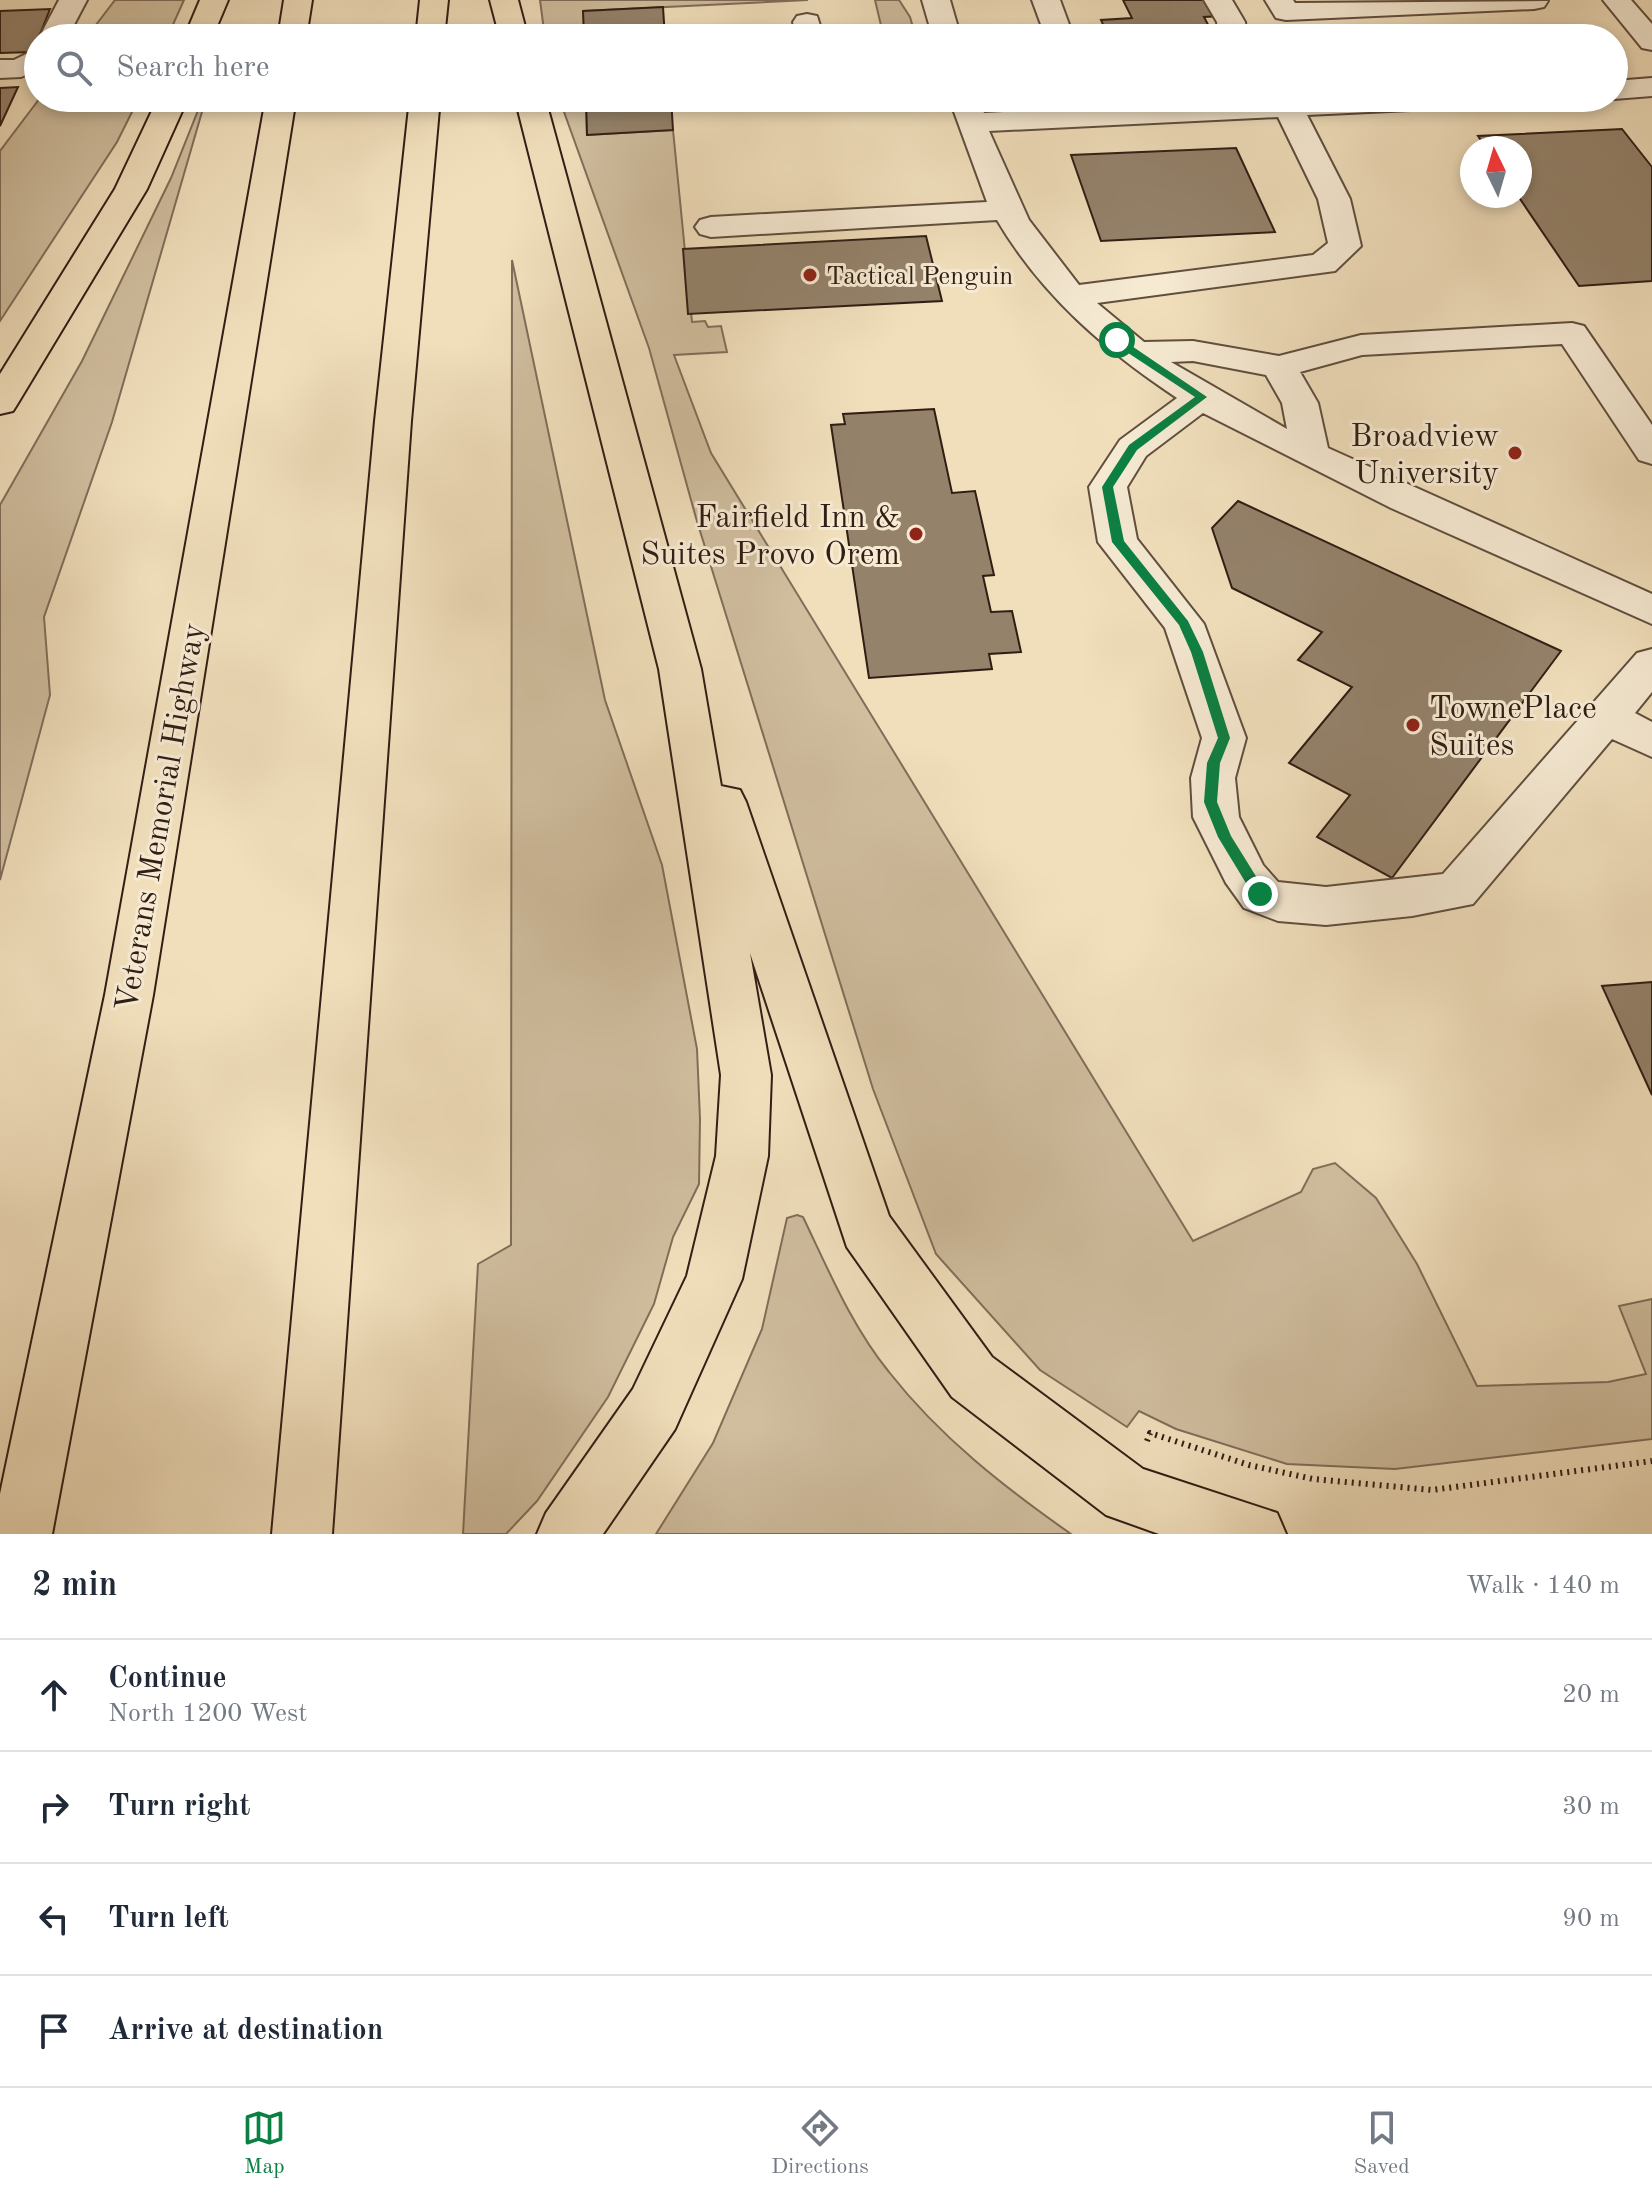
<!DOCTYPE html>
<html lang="en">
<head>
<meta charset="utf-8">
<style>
  :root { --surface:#fff; --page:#f6f6f7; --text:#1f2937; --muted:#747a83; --line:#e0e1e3; --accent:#0b8043 }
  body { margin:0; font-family:"Old Standard TT",serif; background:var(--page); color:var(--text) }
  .compass { position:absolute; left:1460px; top:136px; width:72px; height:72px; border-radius:50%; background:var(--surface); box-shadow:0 4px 12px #0003; rotate:355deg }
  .stop { position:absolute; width:24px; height:24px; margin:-18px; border:6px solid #0b8043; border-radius:50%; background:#fff }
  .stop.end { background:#0b8043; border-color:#fff; box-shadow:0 2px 8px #0008 }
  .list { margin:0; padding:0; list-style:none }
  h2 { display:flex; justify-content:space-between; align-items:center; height:104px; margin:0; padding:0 32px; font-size:34px }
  h2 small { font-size:26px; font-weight:400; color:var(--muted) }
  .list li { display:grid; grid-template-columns:52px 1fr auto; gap:24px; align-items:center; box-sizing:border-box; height:112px; padding:0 32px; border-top:2px solid var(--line) }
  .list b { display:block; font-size:30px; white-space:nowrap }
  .list p { margin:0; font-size:26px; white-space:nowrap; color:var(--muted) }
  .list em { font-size:26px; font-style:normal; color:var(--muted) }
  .icon { flex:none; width:44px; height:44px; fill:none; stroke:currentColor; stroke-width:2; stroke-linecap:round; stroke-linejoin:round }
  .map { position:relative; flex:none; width:1652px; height:1534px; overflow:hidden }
  .search { position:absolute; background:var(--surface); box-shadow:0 4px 12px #0003; left:24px; right:24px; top:24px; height:88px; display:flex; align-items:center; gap:20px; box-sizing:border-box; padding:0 28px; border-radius:44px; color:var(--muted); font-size:30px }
  .sheet { height:552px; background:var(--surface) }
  nav { display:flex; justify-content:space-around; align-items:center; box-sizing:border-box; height:112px; border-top:2px solid var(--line); background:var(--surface); font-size:22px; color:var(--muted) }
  nav a { display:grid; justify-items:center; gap:4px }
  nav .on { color:var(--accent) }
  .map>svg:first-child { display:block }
  .green { fill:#d0be9f; stroke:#806e5a; stroke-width:2 }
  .building { fill:#94826b; stroke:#301d14; stroke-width:2 }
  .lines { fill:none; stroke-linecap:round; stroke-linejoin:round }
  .minor-casing { stroke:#604e3e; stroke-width:4 }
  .highway-casing { stroke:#301d14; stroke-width:4 }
  .path { stroke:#301d14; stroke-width:6; stroke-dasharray:2 5; stroke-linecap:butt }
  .minor { fill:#f6ead3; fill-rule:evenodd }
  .highway { fill:#f1dfbc; fill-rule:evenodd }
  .route { fill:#0b8043 }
  .poi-dot { fill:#8f2418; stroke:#f6ead3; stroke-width:3 }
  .labels { text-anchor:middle; stroke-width:6; stroke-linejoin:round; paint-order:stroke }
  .far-poi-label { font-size:26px; fill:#301d14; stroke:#f6ead3; text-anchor:start }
  .poi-label { font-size:32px; fill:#301d14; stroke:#f6ead3; text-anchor:end }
  .street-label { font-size:32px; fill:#301d14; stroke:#f6ead3 }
</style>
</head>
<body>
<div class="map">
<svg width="1652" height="1534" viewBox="0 0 1652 1534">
  <rect width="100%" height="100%" fill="#f1dfbc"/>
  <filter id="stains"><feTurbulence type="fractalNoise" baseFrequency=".0025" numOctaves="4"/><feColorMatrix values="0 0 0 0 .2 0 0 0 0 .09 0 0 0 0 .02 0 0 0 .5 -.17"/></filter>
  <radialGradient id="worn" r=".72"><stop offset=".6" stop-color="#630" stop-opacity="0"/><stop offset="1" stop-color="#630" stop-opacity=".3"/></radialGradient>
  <g class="green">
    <path d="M115 0H184L167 38H86Z"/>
    <path d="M540 0H808L584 11V38H545Z"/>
    <path d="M875 0H899L910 17 916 38H884Z"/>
    <path d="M40 98H139L117 142 0 321V151Z"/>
    <path d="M203 98H206L112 422 44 617 50 695 0 880V505L82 361 171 178Z"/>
    <path d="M559 98H586L587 135 673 130 692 322 705 321 708 327 721 326 727 352 674 355 711 453 1193 1241 1301 1192 1313 1169 1335 1163 1376 1198 1417 1264 1477 1386 1608 1382 1646 1374 1619 1306 1652 1299V1439L1395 1469 1287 1464 1176 1429 1139 1411 1127 1427 1040 1370 936 1254 873 1089 696 518 649 348Z"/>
    <path d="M512 260 605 700 662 865 697 1049 700 1119 699 1184 673 1237 654 1304 608 1397 537 1501 506 1534H463L478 1264 511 1245Z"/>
    <path d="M797 1215 803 1217C828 1269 852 1327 889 1372 940 1437 1004 1487 1071 1534H656L713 1443 762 1329 787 1218Z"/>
  </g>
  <g class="building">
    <path d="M1123 0H1213L1222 16 1204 17 1215 38H1109L1101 20 1132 18Z"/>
    <path d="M663 7 665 38H584L583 11Z"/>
    <path d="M50 9 33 52 0 53V11Z"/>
    <path d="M1431 33 1435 38H1318Z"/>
    <path d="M18 87 0 126V88Z"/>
    <path d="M586 98H671L673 130 587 135Z"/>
    <path d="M1622 129 1652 167V281L1579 286 1518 196 1520 148H1486L1478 136Z"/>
    <path d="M1236 148 1275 232 1101 241 1071 155Z"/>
    <path d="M926 236 942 301 688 314 683 249Z"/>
    <path d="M934 409 952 493 975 491 994 575 983 576 991 612 1012 611 1021 652 989 654 992 669 869 678 831 425 845 424 843 414Z"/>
    <path d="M1238 501 1561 651 1392 878 1317 837 1350 795 1289 763 1352 687 1298 660 1322 632 1232 588 1212 528Z"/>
    <path d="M1652 982V1095L1602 986Z"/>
  </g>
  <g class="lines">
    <g class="minor-casing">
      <g id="minor">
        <path d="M59 0H87L67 38H39Z"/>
        <path d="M922 0H950L961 38H933Z"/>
        <path d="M1032 0H1060L1074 38H1046Z"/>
        <path d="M1204 0H1232L1245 22 1247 38H1219L1217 22Z"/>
        <path d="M1265 0H1293L1295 3 1548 1 1544 7 1534 9 1286 20 1276 18Z"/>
        <path d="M1603 0H1631L1652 24V50L1642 48Z"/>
        <path d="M807 14 817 16 824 38H796L793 22 797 16Z"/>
        <path d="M38 48V70L21 77 0 78V60H14Z"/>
        <path d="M1652 78V96L1614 99 1611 98H1614V81Z"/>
        <path d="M949 98H979L984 113 1295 98H1488L1483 104 1473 107 1307 115 1350 199 1361 246 1335 271 1097 303 1144 342 1193 341 1279 356 1361 335 1572 323 1584 326 1652 425V464L1639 460 1562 344 1362 355 1300 372 1318 403 1328 448 1652 594V624L1391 508 1203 413 1146 456 1127 487 1137 539 1204 624 1246 738 1235 778 1239 817 1263 865 1278 882 1326 887 1443 874 1637 653 1652 649V692L1635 713 1652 722V757L1612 739 1473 904 1412 916 1326 925 1278 921 1244 908 1226 883 1193 817 1191 778 1202 738 1165 628 1098 542 1089 487 1120 440 1177 398C1105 350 1042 296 997 220L711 237 700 234 695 227 700 220 711 217 987 202ZM1278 117 1318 199 1328 243 1313 255 1079 285 1029 220 989 131ZM1193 361 1266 375 1282 403 1287 429 1171 362Z"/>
      </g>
    </g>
    <g class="highway-casing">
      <g id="highway">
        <path d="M200 0H228L212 38H184Z"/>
        <path d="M284 0H312L306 38H278Z"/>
        <path d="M420 0H448L444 38H416Z"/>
        <path d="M490 0H518L528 38H500Z"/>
        <path d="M158 98H188L147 189 18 403 13 411 0 414V374L115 189Z"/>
        <path d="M266 98H296L153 995 52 1534H0V1494L105 995Z"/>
        <path d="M410 98H440L411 421 332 1534H272L375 421Z"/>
        <path d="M515 98H545L701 669 721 786 740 790 746 802 889 1216 992 1357 1143 1469 1277 1513 1286 1534H1159L1106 1515 952 1397 847 1247 750 953 771 1075 768 1156 742 1279 675 1429 603 1534H537L546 1513 633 1389 687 1276 716 1156 721 1075 659 669Z"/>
      </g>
    </g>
    <path class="path" d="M1147 1441 1150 1433 1249 1465 1313 1479 1432 1490 1652 1461"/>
    <use href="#minor" class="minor"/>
    <use href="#highway" class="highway"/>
  </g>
  <path class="route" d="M1113 338H1120L1207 397 1137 450 1113 487 1124 541 1188 621 1203 652 1230 738 1220 763 1217 802 1231 836 1267 894 1260 900 1255 898 1218 837 1204 802 1207 763 1218 738 1191 652 1179 625 1112 542 1102 487 1129 445 1195 397 1113 343Z"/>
  <g class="poi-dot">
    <circle cx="810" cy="275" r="8"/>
    <circle cx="1515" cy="453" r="8"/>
    <circle cx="916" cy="534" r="8"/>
    <circle cx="1413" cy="725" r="8"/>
  </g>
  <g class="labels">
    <g class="far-poi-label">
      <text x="826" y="284">Tactical Penguin</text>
    </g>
    <g class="poi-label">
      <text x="1499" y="446">Broadview<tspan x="1499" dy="37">University</tspan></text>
      <text x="900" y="527">Fairfield Inn &amp;<tspan x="900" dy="37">Suites Provo Orem</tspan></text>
      <text x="1429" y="718" text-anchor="start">TownePlace<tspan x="1429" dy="37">Suites</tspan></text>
    </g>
    <g class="street-label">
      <text transform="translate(159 817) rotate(-80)" y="11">Veterans Memorial Highway</text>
    </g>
  </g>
  <rect width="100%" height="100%" filter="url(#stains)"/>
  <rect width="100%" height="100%" fill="url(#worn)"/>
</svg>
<svg class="compass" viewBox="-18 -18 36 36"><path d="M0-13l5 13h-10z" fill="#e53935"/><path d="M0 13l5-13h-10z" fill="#747a83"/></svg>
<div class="stop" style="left:1117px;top:340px"></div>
<div class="stop end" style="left:1260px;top:894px"></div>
<div class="search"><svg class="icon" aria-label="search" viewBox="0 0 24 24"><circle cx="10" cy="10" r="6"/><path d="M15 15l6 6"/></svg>Search here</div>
</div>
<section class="sheet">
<h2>2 min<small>Walk · 140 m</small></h2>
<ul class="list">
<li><svg class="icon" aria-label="ahead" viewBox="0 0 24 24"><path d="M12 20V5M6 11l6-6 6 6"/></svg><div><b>Continue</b><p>North 1200 West</p></div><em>20 m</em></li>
<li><svg class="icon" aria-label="right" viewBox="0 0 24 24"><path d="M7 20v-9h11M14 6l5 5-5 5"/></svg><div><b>Turn right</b></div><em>30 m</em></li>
<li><svg class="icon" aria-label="left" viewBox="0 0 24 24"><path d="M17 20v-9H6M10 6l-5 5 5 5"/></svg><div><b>Turn left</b></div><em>90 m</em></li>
<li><svg class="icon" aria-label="arrive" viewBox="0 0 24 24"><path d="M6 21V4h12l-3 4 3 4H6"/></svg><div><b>Arrive at destination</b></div></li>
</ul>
</section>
<nav>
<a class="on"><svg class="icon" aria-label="map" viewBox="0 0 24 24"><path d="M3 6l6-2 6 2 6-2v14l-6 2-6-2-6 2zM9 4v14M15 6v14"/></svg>Map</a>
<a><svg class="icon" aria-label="directions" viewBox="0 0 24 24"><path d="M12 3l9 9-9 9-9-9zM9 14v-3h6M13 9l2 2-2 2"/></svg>Directions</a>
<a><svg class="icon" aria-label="saved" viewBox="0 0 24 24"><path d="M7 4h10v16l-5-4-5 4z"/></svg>Saved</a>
</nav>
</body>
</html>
